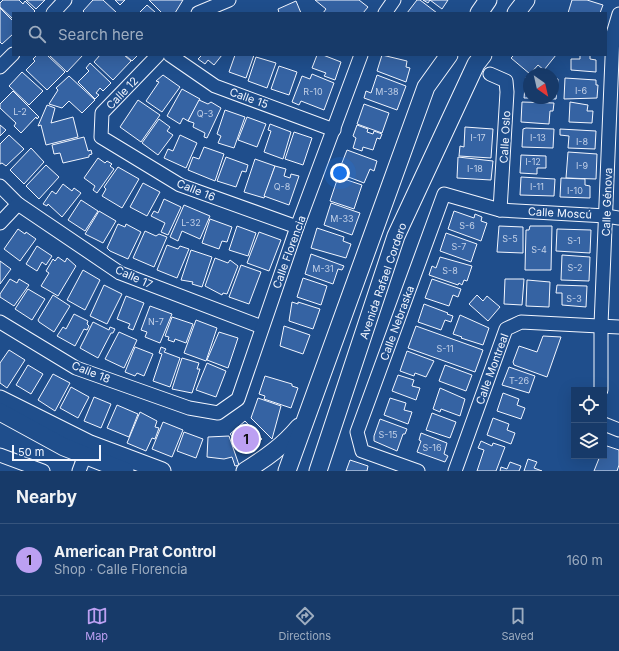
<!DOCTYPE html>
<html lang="en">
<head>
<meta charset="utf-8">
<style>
  :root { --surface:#173a69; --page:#244571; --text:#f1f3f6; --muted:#9eadc0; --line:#36547d; --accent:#bca0f2 }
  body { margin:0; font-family:Inter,sans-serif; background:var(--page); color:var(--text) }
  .controls { position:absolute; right:12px; bottom:12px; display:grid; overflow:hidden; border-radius:0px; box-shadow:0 4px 16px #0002 }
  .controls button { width:36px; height:36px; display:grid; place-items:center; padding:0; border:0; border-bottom:1px solid var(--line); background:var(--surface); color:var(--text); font:20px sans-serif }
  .compass { position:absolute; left:523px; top:68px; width:36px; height:36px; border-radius:50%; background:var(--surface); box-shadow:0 4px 16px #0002; rotate:146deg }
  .scale { position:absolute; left:12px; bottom:10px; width:89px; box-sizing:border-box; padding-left:4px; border:2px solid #f2f6ff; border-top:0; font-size:11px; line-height:14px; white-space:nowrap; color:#f2f6ff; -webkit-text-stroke:3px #1f4e8c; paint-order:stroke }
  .you { position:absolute; left:340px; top:173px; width:14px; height:14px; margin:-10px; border:3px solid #fff; border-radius:50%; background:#1a73e8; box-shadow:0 0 0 6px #1a73e833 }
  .badge { display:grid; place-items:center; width:26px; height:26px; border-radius:50%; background:var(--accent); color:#111; font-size:13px; font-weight:700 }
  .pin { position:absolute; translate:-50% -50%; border:2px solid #fff; box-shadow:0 1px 4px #0006 }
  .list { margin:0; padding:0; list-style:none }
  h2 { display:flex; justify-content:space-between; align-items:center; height:52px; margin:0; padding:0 16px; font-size:17px }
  h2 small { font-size:13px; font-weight:400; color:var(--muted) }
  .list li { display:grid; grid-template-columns:26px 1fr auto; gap:12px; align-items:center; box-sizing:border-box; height:72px; padding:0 16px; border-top:1px solid var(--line) }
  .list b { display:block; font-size:15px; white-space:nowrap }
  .list p { margin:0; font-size:13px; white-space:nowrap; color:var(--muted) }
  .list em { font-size:13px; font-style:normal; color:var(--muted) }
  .icon { flex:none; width:22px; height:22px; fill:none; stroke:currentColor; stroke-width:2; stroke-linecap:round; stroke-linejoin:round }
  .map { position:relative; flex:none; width:619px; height:471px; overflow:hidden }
  .search { position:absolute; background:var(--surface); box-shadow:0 4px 16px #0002; left:12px; right:12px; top:12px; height:44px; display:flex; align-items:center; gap:10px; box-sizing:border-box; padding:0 14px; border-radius:0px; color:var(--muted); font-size:15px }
  .sheet { height:124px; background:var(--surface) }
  nav { display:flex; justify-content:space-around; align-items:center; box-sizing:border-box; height:56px; border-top:1px solid var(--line); background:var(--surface); font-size:11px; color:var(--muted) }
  nav a { display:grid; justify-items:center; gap:2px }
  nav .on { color:var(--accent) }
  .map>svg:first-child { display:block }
  .building { fill:#3563a3; stroke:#f2f6ff }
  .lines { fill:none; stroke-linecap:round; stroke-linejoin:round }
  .minor-casing { stroke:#f2f6ff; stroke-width:15 }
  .major-casing { stroke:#f2f6ff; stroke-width:19 }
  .minor { stroke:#1f4e8c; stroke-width:13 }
  .major { stroke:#1f4e8c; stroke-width:17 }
  .labels { text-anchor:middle; stroke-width:3; stroke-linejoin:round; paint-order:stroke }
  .number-label { font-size:9px; fill:#c3d1e8 }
  .street-label { font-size:11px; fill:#f2f6ff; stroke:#1f4e8c }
</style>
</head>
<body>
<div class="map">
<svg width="619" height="471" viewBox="0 0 619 471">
  <rect width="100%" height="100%" fill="#1f4e8c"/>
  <g class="building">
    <path d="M3 0H19L23 4 25 1 35 11 33 13H13V19L0 7V3Z"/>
    <path d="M26 0H45L36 9Z"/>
    <path d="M93 0H103L117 13H85L83 11Z"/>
    <path d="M115 0H125L120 5Z"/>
    <path d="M149 0H183L175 13H162Z"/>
    <path d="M315 0H359L368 7 363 13H323L326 9Z"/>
    <path d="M417 0H420L437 13H407Z"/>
    <path d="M423 0H448L442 9 430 0 428 3Z"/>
    <path d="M572 0H587L603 5 600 13H568Z"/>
    <path d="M296 1 301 13H279L278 9Z"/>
    <path d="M147 5 156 13H139Z"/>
    <path d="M0 8 13 21V34L2 44 0 42Z"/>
    <path d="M37 55H47L65 72 47 90 26 70 35 61 33 59Z"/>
    <path d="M49 55H83L67 72Z"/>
    <path d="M100 55H124L131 61 113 80 94 62Z"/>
    <path d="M125 55H138L132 61Z"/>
    <path d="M202 55H222L214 65 208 60 205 64 198 59Z"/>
    <path d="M235 55H254L246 78 229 72Z"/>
    <path d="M317 55H323L341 62 335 80 324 76 326 73 312 68Z"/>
    <path d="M382 55 407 61 406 67 410 68 406 82 377 71Z"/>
    <path d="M514 55H556L544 70 538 65 530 74 511 58Z"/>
    <path d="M580 55H590V59L596 60V72L571 70V59H580Z"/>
    <path d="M256 57 276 63 267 88 248 81Z"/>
    <path d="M90 63 111 83 103 91 100 88 96 93 99 95 95 99 78 82 89 71 86 68Z"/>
    <path d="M279 66 297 72 289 95 271 89Z"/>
    <path d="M22 72 43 91 29 105 9 86Z"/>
    <path d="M312 74 334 83 324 110 301 101 299 105 292 102 302 76 310 79Z"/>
    <path d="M163 75 180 87 162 112 146 101 159 82 156 81Z"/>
    <path d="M377 75 406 86 397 110 364 98 366 91 371 93Z"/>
    <path d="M69 76 95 100 82 113 69 101 62 108 49 104 58 90 56 88Z"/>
    <path d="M526 77H529V98H524Z"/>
    <path d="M553 78 558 79 556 99 531 98H553Z"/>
    <path d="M565 78 596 80V85H598L597 98 564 99Z"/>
    <path d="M182 89 200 99 188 121 183 118 180 124 167 116Z"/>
    <path d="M13 91 39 117 37 119 36 117 21 133 14 126 16 123 0 108V104Z"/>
    <path d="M138 100 160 115 141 142 120 127Z"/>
    <path d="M199 100 208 104 211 102 221 108 207 138 204 137 205 133 193 127 194 123 188 121Z"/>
    <path d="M522 102 554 103 553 111H550L549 124 521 122Z"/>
    <path d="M570 102 588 105 587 111H593L592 123 569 122Z"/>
    <path d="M364 104 389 113 382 133 357 124Z"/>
    <path d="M47 105 55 108 51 123 73 117 78 137 46 145 41 125 38 126Z"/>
    <path d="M225 110 245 117 234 148 218 143 221 136 217 134Z"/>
    <path d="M247 117 266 124 257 147 238 140Z"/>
    <path d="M159 119 170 127 167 131 173 135 158 155 142 143Z"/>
    <path d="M270 124 291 132 283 159 264 152 271 131 268 130Z"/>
    <path d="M0 125 6 130 0 136Z"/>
    <path d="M357 125 368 129 367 132 373 134 374 131 382 134 380 139 377 138 373 150 363 147 362 151 353 148 356 138 353 136Z"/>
    <path d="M465 127 493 129 491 158 459 156 460 146 464 147Z"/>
    <path d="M526 128 554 129 553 148 522 147 523 129Z"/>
    <path d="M560 129 596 131 595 149 568 148 569 136 560 135Z"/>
    <path d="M294 132 312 138 303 165 285 159Z"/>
    <path d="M9 135 24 149 6 166 2 163 0 164V144Z"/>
    <path d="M180 135 197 143 186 168 164 158 168 149 173 151Z"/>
    <path d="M84 137 88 151 91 150 92 154 89 155V157L63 163 60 153 54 154 52 145Z"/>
    <path d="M204 147 224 154 215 181 188 170 193 157 199 159Z"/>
    <path d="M31 148 44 162 24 184 10 170Z"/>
    <path d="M347 150 377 161 374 171 370 169 364 183 338 173Z"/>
    <path d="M568 152 597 154 596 179 566 178Z"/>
    <path d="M521 155 546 156V168H537V174L520 173Z"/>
    <path d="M226 157 248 165 246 172 242 171 236 187 217 181Z"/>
    <path d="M458 157 493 161 491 180 457 178Z"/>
    <path d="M98 158 105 163 107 161 112 164 110 166 114 169 97 193 93 190 95 186 84 178Z"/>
    <path d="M255 159 275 166 264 198 244 192Z"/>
    <path d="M46 165 59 177 39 199 26 186Z"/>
    <path d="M275 166 286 169 284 176 290 178 291 174 299 176 289 205 264 196Z"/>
    <path d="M118 167 139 179 122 208 102 196 106 189 104 187Z"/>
    <path d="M338 177 362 185 354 209 330 201Z"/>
    <path d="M521 177 555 179 554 196 520 195Z"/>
    <path d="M561 178 585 179V185L590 186V198L560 197Z"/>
    <path d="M143 183 160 192 147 216 130 207Z"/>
    <path d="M63 184 72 191 74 188 81 193 62 217 48 204 47 206 43 204 52 191 56 194Z"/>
    <path d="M164 199 181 207 168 235 161 232 165 223 151 216 154 211 158 213Z"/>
    <path d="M81 200 98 211 85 231 68 220Z"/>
    <path d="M331 203 360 213 352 235 324 225Z"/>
    <path d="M184 205 210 216 200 239 182 231 178 241 170 237Z"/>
    <path d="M99 211 116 221 103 243 85 234Z"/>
    <path d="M454 211 474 218 475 214 482 217 481 221 487 223 481 241 448 229Z"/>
    <path d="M210 219 232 227 227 242 222 241 219 249 202 243Z"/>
    <path d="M118 224 125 227 126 224 141 232 128 259 110 251 107 248Z"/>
    <path d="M237 226 256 233 248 256 229 250Z"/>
    <path d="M499 226 523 227V253L497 252Z"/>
    <path d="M530 226H552L551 270H525L526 230H529Z"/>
    <path d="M317 228 344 237 343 241 351 244 346 258 311 248Z"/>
    <path d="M18 229 25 234 26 232 36 239 20 261 4 249Z"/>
    <path d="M557 229 591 230 590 253 556 251Z"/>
    <path d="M145 231 156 236 159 234 167 237 154 267 133 258Z"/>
    <path d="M259 232 281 240 269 271 247 263Z"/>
    <path d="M446 233 477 244 471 262 440 251Z"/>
    <path d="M167 245 178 249 180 246 189 249 177 278 157 270Z"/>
    <path d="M37 246 52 256 46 265 42 262 37 271 26 264Z"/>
    <path d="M191 250 212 257 202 287 192 284 193 282 181 280Z"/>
    <path d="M311 254 344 266 342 270 338 269 333 284 305 274Z"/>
    <path d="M562 255 590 257 589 281 561 280Z"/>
    <path d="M58 257 65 262 67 258 76 266 58 296 41 286 49 273 46 271 53 259 55 261Z"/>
    <path d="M440 257 472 266 467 281 464 280 462 285 459 283 458 285 429 275 432 266 436 268Z"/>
    <path d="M215 258 228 263 230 260 238 266 227 294 223 293 222 295 205 286Z"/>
    <path d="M0 261 11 269 0 284Z"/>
    <path d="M241 265 261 272 249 304 229 297Z"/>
    <path d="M83 270 100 280 85 310 67 300Z"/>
    <path d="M303 278 327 286 321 305 297 297Z"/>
    <path d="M10 279 17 283 19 279 29 285 14 306 0 297V294Z"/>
    <path d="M432 279 461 289 458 297 453 295 449 306 425 298Z"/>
    <path d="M505 279H524L522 305 504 304Z"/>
    <path d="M527 280 550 282 549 307 526 306Z"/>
    <path d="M104 285 122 294 107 324 90 316Z"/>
    <path d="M557 285 587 286 586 307 562 305V293H556Z"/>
    <path d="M28 289 45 299 32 320 15 309Z"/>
    <path d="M53 295 70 306 54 332 39 322 38 320Z"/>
    <path d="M477 295 483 301 487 296 500 307 488 321 469 304Z"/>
    <path d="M126 296 144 303 133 330 128 328 130 324 117 319Z"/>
    <path d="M292 302 298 304V302L320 309 313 329 289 321Z"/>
    <path d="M424 304 448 313 447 314 453 316 451 322 445 320 441 330 418 322Z"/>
    <path d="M150 306 172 314 160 343 145 337 147 332 141 330Z"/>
    <path d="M74 314 88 321 87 324 89 326 87 330 84 329 75 346 57 336 63 327 66 329Z"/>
    <path d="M460 315 489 328 483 345 461 338 462 337 453 334Z"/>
    <path d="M172 317 193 324 186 343 175 339 174 342 168 340 169 337 165 336Z"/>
    <path d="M196 320 217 328 206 361 184 353Z"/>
    <path d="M93 322 109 330 110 327 115 329 113 333H111L98 358 80 348Z"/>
    <path d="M284 326 310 335 303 354 280 346Z"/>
    <path d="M416 326 483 350 475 372 408 348Z"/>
    <path d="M119 332 137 340 124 368 105 359Z"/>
    <path d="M219 332 238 338 228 368 207 360Z"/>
    <path d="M543 336 561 337 547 377 514 365 513 362 519 346 537 352Z"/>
    <path d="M135 347 153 354 144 376 137 373 135 376 125 372Z"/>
    <path d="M161 347 166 349 164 352 180 358 170 387 153 381 162 354 159 353Z"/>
    <path d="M9 350 25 360 7 388 0 383V363Z"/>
    <path d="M407 351 434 361 426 377 415 373 414 376 400 371Z"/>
    <path d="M182 358 199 363 197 369H200L192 393 172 389Z"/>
    <path d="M207 363 226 371 216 397 196 390Z"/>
    <path d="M28 365 43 374 31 394 16 385Z"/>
    <path d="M445 365 472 375 466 391 439 381Z"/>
    <path d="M509 367 535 376 529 393 502 385Z"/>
    <path d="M53 374 70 383 55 411 38 400Z"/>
    <path d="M398 375 414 380 412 386 420 388 416 400 392 391Z"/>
    <path d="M265 376 292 384V386L298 388 291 408 264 399 265 396 259 394Z"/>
    <path d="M71 387 89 397 78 418 60 408Z"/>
    <path d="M440 388 465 399 460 416 441 409 440 412 433 409Z"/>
    <path d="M503 393 519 399 517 405 525 408 521 419 497 411Z"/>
    <path d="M94 397 111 404 101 428 84 421Z"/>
    <path d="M258 398 281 406 272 439 251 418Z"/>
    <path d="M390 398 406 403 404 410 412 412 408 424 384 415Z"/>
    <path d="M117 405 138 414 129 437 107 428Z"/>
    <path d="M140 412 157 421 155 427 159 428 155 439 152 438 146 451 127 443Z"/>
    <path d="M432 413 456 422 450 438 426 430Z"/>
    <path d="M493 418 509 424 507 430 515 433 511 444 487 435Z"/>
    <path d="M380 419 407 429 405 434H403L397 451 374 441V436Z"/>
    <path d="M245 421 262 439 251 450 240 439 237 442 230 434Z"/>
    <path d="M163 422 183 430 172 457 152 449Z"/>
    <path d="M184 432 203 439 196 458 177 451Z"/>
    <path d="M421 433 447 443 444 454 448 456 445 462 417 452 421 441 419 440Z"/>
    <path d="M229 436 239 465 235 466 232 457 224 459 207 457 208 437Z"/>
    <path d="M481 441 492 446 493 443 505 447 496 471H477L484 450 478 448Z"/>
    <path d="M604 445 619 450V465L617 471H594L600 456H604Z"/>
    <path d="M528 459 537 462 534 468 542 471H524Z"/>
    <path d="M350 460 368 466 367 471H346Z"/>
    <path d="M510 462 521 466 519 471H500L501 467 507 469Z"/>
  </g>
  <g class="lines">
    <g class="minor-casing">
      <g id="minor">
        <path d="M53 13 65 0"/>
        <path d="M198 13 229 0"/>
        <path d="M385 13 394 0"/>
        <path d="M158 55 102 113 101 137 180 185 297 227"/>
        <path d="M170 55 215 86 334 130"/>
        <path d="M0 67 13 54"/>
        <path d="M490 74 506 81 507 92 500 210"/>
        <path d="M0 186 18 204 120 273 262 327"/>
        <path d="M0 223 18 204"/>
        <path d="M0 322 76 368 189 408 218 413 238 399 297 227 361 55"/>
        <path d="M601 390V325L613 34 619 14"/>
        <path d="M604 424 619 430"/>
        <path d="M0 455 43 471"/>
        <path d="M79 471 88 447"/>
        <path d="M418 471 362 451 357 432 444 194 500 210 606 216 619 218"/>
        <path d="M455 471 506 329 521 322 619 327"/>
      </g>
    </g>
    <g class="major-casing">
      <g id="major">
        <path d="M479 13 488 0"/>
        <path d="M516 13 526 0"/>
        <path d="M0 399 90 444 162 471"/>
        <path d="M0 412 64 447 125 471"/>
        <path d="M245 471C266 458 283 446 299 427"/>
        <path d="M287 471 426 87 449 55"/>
        <path d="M318 471 396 236 476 64 483 55"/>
      </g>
    </g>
    <use href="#minor" class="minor"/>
    <use href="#major" class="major"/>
  </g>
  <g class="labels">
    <g class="number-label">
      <text x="581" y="94">I-6</text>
      <text x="313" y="95">R-10</text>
      <text x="387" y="95">M-38</text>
      <text x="20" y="115">L-2</text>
      <text x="205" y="117">Q-3</text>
      <text x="478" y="141">I-17</text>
      <text x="538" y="141">I-13</text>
      <text x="582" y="145">I-8</text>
      <text x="533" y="165">I-12</text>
      <text x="582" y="169">I-9</text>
      <text x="475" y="172">I-18</text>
      <text x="282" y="190">Q-8</text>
      <text x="537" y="190">I-11</text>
      <text x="575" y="194">I-10</text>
      <text x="342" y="222">M-33</text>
      <text x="191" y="226">L-32</text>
      <text x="467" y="229">S-6</text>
      <text x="510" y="242">S-5</text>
      <text x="574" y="244">S-1</text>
      <text x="459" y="250">S-7</text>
      <text x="539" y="253">S-4</text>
      <text x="575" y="271">S-2</text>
      <text x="323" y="272">M-31</text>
      <text x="450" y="274">S-8</text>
      <text x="574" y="302">S-3</text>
      <text x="156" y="325">N-7</text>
      <text x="445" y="352">S-11</text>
      <text x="519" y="384">T-26</text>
      <text x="388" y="438">S-15</text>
      <text x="432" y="451">S-16</text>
    </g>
    <g class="street-label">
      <text transform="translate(122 93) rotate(-46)" y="4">Calle 12</text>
      <text transform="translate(249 98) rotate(20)" y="4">Calle 15</text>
      <text transform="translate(505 137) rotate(-87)" y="4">Calle Oslo</text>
      <text transform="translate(196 190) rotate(22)" y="4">Calle 16</text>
      <text transform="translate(607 202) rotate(-88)" y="4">Calle Génova</text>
      <text transform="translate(560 213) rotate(3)" y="4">Calle Moscú</text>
      <text transform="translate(289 252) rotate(-70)" y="4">Calle Florencia</text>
      <text transform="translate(134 277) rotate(24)" y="4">Calle 17</text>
      <text transform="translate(383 281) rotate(-71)" y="4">Avenida Rafael Cordero</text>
      <text transform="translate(397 323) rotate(-70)" y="4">Calle Nebraska</text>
      <text transform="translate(492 369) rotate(-70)" y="4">Calle Montreal</text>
      <text transform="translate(91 372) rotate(22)" y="4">Calle 18</text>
    </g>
  </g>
</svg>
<div class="controls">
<button><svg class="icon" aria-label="locate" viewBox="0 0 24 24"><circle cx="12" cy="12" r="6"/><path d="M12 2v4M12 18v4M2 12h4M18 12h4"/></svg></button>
<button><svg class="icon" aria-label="layers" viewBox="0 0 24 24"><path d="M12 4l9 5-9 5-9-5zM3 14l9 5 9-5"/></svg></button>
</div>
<svg class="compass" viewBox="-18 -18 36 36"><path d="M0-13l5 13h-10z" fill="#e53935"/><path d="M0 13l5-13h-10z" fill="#9eadc0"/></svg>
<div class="scale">50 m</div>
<div class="you"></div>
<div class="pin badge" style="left:246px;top:439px">1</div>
<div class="search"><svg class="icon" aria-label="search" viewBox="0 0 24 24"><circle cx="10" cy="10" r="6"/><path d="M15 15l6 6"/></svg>Search here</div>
</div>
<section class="sheet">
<h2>Nearby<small></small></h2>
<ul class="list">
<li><span class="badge">1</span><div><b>American Prat Control</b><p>Shop · Calle Florencia</p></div><em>160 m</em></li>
</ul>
</section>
<nav>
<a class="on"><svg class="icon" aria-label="map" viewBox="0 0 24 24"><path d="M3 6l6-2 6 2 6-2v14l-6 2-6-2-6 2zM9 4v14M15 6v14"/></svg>Map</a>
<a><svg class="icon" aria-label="directions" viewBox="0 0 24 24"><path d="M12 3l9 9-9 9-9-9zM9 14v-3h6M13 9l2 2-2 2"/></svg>Directions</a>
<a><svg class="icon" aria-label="saved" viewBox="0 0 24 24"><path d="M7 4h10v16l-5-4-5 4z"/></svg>Saved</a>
</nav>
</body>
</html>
